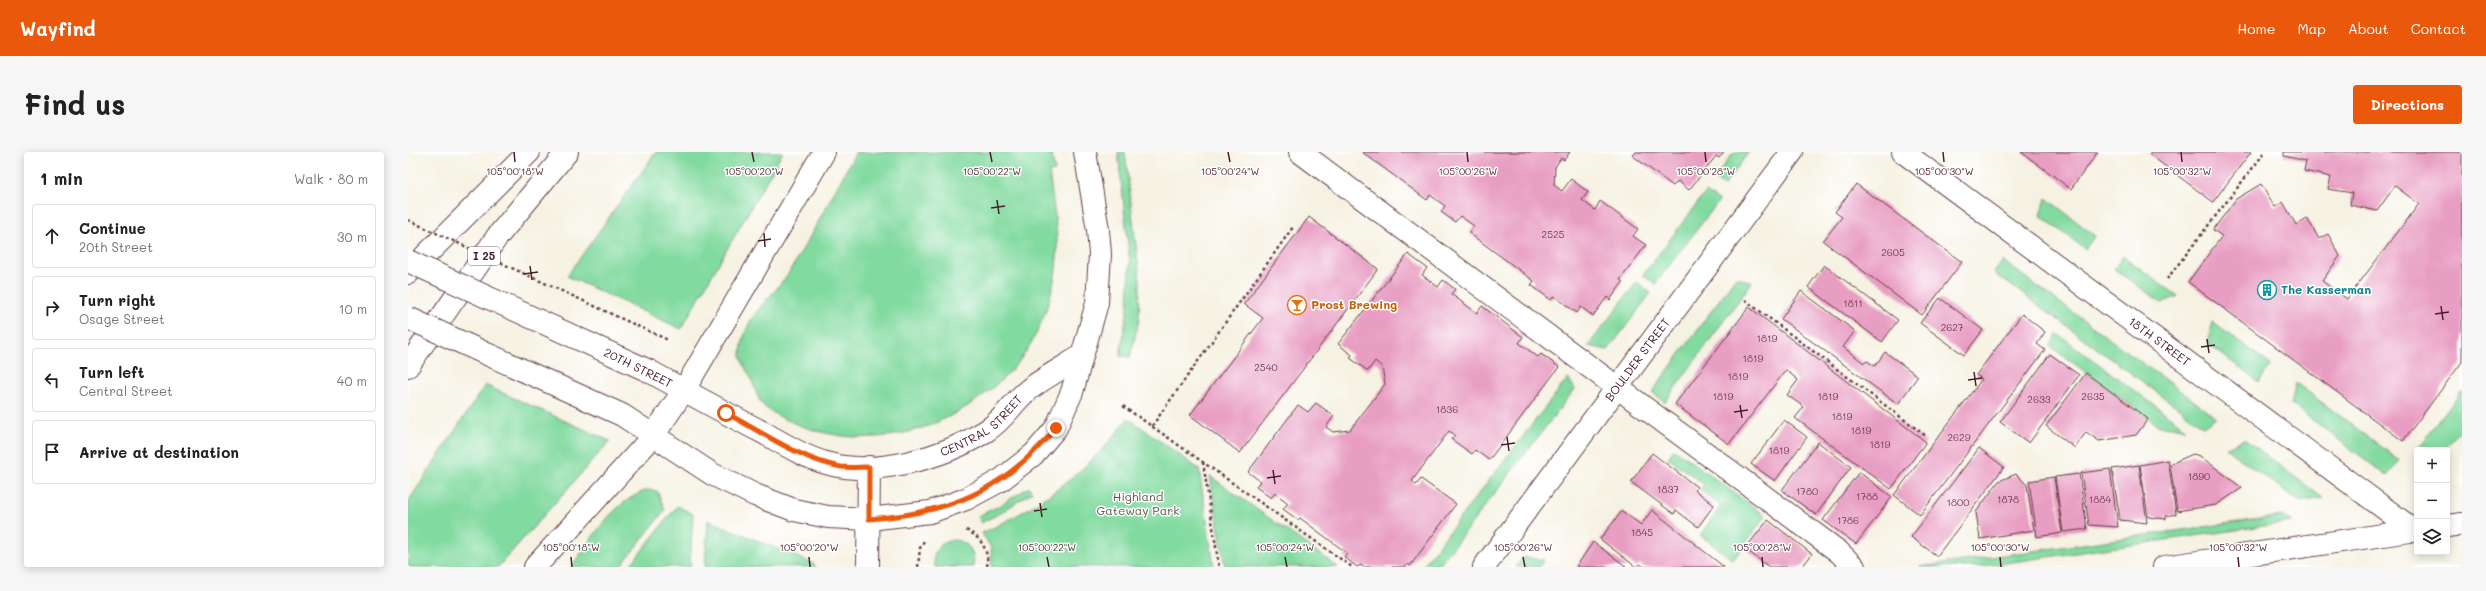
<!DOCTYPE html>
<html lang="en">
<head>
<meta charset="utf-8">
<style>
  :root { --surface:#fff; --page:#f6f6f6; --text:#202124; --muted:#757577; --line:#e0e0e0; --accent:#ea580c }
  body { margin:0; font-family:Mali,sans-serif; background:var(--page); color:var(--text) }
  .controls { position:absolute; right:12px; bottom:12px; display:grid; overflow:hidden; border-radius:4px; box-shadow:0 2px 10px #0003 }
  .controls button { width:36px; height:36px; display:grid; place-items:center; padding:0; border:0; border-bottom:1px solid var(--line); background:var(--surface); color:var(--text); font:20px sans-serif }
  .stop { position:absolute; width:12px; height:12px; margin:-9px; border:3px solid #ea580c; border-radius:50%; background:#fff }
  .stop.end { background:#ea580c; border-color:#fff; box-shadow:0 1px 4px #0008 }
  .list { margin:0; padding:0; list-style:none }
  h2 { display:flex; justify-content:space-between; align-items:center; height:52px; margin:0; padding:0 16px; font-size:17px }
  h2 small { font-size:13px; font-weight:400; color:var(--muted) }
  .list li { display:grid; grid-template-columns:26px 1fr auto; gap:12px; align-items:center; box-sizing:border-box; height:64px; margin:0 8px 8px; padding:0 8px; border:1px solid var(--line); border-radius:4px }
  .list b { display:block; font-size:15px; white-space:nowrap }
  .list p { margin:0; font-size:13px; white-space:nowrap; color:var(--muted) }
  .list em { font-size:13px; font-style:normal; color:var(--muted) }
  .icon { flex:none; width:22px; height:22px; fill:none; stroke:currentColor; stroke-width:2; stroke-linecap:round; stroke-linejoin:round }
  .map { position:relative; flex:none; width:2054px; height:415px; overflow:hidden; border-radius:4px }
  header { display:flex; align-items:center; gap:24px; box-sizing:border-box; height:56px; padding:0 20px; background:var(--accent); color:#fff }
  header strong { font-size:19px }
  nav { display:flex; gap:22px; margin-inline-start:auto; font-size:14px }
  .intro { display:flex; align-items:center; justify-content:space-between; box-sizing:border-box; height:96px; padding:0 24px }
  h1 { margin:0; font-size:28px }
  .button { padding:10px 18px; border-radius:4px; background:var(--accent); color:#fff; font-size:14px; font-weight:700 }
  main { display:flex; gap:24px; padding:0 24px }
  aside { flex:1; background:var(--surface); border-radius:4px; box-shadow:0 2px 10px #0003 }
  .map>svg:first-child { display:block }
  .green { fill:#81da9f; stroke:#667c65 }
  .building { fill:#e89dc2 }
  .lines { fill:none; stroke-linecap:round; stroke-linejoin:round }
  .minor-casing { stroke:#643f47; stroke-width:24 }
  .tertiary-casing { stroke:#643f47; stroke-width:24 }
  .secondary-casing { stroke:#643f47; stroke-width:24 }
  .motorway-casing { stroke:#643f47; stroke-width:24 }
  .path { stroke:#643f47; stroke-width:2.5; stroke-dasharray:3 3; stroke-linecap:butt }
  .minor { stroke:#fff; stroke-width:22 }
  .tertiary { stroke:#fff; stroke-width:22 }
  .secondary { stroke:#fff; stroke-width:22 }
  .motorway { stroke:#fff; stroke-width:22 }
  .secondary-bridge-casing { stroke:#643f47; stroke-width:24; stroke-linecap:butt }
  .path-bridge { stroke:#643f47; stroke-width:2.5; stroke-dasharray:3 3; stroke-linecap:butt }
  .secondary-bridge { stroke:#fff; stroke-width:22 }
  .route { stroke:#ea580c; stroke-width:5 }
  .ticks { fill:none; stroke:#4a1f2b; stroke-width:1.5 }
  .labels { text-anchor:middle; stroke-width:3; stroke-linejoin:round; paint-order:stroke }
  .number-label { font-size:10px; fill:#723e51 }
  .shield { fill:#fff; stroke:#80626b; stroke-width:1 }
  .shield-label { font-size:11px; font-weight:bold; fill:#4a1f2b }
  .culture-label { font-size:12px; font-weight:bold; fill:#0d838f; stroke:#fff; text-anchor:start }
  .food-label { font-size:12px; font-weight:bold; fill:#c56008; stroke:#fff; text-anchor:start }
  .street-label { font-size:12px; fill:#4a1f2b; stroke:#fff }
  .park-label { font-size:12px; fill:#5a574e; stroke:#fff }
  .ticks-label { font-size:10px; text-anchor:middle; fill:#4a1f2b; stroke:#fff; stroke-width:3; stroke-linejoin:round; paint-order:stroke }
</style>
</head>
<body>
<header>
<strong>Wayfind</strong>
<nav><a>Home</a><a>Map</a><a>About</a><a>Contact</a></nav>
</header>
<div class="intro"><h1>Find us</h1><a class="button">Directions</a></div>
<main>
<aside>
<h2>1 min<small>Walk · 80 m</small></h2>
<ul class="list">
<li><svg class="icon" aria-label="ahead" viewBox="0 0 24 24"><path d="M12 20V5M6 11l6-6 6 6"/></svg><div><b>Continue</b><p>20th Street</p></div><em>30 m</em></li>
<li><svg class="icon" aria-label="right" viewBox="0 0 24 24"><path d="M7 20v-9h11M14 6l5 5-5 5"/></svg><div><b>Turn right</b><p>Osage Street</p></div><em>10 m</em></li>
<li><svg class="icon" aria-label="left" viewBox="0 0 24 24"><path d="M17 20v-9H6M10 6l-5 5 5 5"/></svg><div><b>Turn left</b><p>Central Street</p></div><em>40 m</em></li>
<li><svg class="icon" aria-label="arrive" viewBox="0 0 24 24"><path d="M6 21V4h12l-3 4 3 4H6"/></svg><div><b>Arrive at destination</b></div></li>
</ul>
</aside>
<div class="map">
<svg width="2054" height="415" viewBox="0 0 2054 415">
  <rect width="100%" height="100%" fill="#fff"/>
  <filter id="ink" filterUnits="userSpaceOnUse"><feTurbulence type="fractalNoise" baseFrequency=".025" numOctaves="2"/><feDisplacementMap in="SourceGraphic" scale="8" xChannelSelector="R" yChannelSelector="G"/><feConvolveMatrix kernelMatrix="1 2 1 2 8 2 1 2 1" color-interpolation-filters="sRGB"/></filter>
  <filter id="wash" filterUnits="userSpaceOnUse"><feTurbulence type="fractalNoise" baseFrequency=".012" numOctaves="4" result="noise"/><feDisplacementMap in="SourceGraphic" scale="16" xChannelSelector="R" yChannelSelector="G"/><feGaussianBlur stdDeviation="0.9" result="paint"/><feColorMatrix in="noise" values="0 0 0 0 0 0 0 0 0 0 0 0 0 0 0 0 0 1.4 0 .05"/><feComposite in="paint" operator="in"/></filter>
  <g filter="url(#wash)">
    <rect width="100%" height="100%" fill="#f6f2e3"/>
    <g class="green">
      <path d="M248 0H375L273 177 159 124Z"/>
      <path d="M448 0H643L647 19 641 20C645 52 652 85 648 117 643 151 630 186 608 213 584 241 546 266 511 277 468 291 420 287 379 268 371 264 358 258 353 251 349 244 347 236 344 229 341 221 332 209 333 201 336 161 362 150 382 119 405 81 426 40 448 0Z"/>
      <path d="M710 0H717L732 128 731 168 722 205 712 204 720 155 722 111Z"/>
      <path d="M1326 0H1341L1316 34 1306 27Z"/>
      <path d="M1298 40 1311 49 1247 132 1235 123Z"/>
      <path d="M1638 46 1687 84 1677 97 1633 64Z"/>
      <path d="M1715 104 1770 144 1754 151 1706 117Z"/>
      <path d="M1595 109 1808 265 1795 274 1586 121Z"/>
      <path d="M1328 125 1344 130 1257 250 1244 240Z"/>
      <path d="M1229 130 1243 141 1200 198 1180 194Z"/>
      <path d="M1804 170 1863 213 1851 230 1800 192Z"/>
      <path d="M1650 182 1777 276 1751 274 1642 194Z"/>
      <path d="M1160 226 1167 237 1030 415H1014Z"/>
      <path d="M1888 231 1991 308 1979 324 1883 252Z"/>
      <path d="M77 233 202 289 90 415H0V350Z"/>
      <path d="M2054 239V275L2036 298H2009Z"/>
      <path d="M720 266 791 317 806 415H584L583 396 574 381C631 355 683 318 720 266Z"/>
      <path d="M1836 287 1915 346 1892 350 1817 296Z"/>
      <path d="M1266 297 1358 364 1325 408 1292 383 1313 354 1292 338 1296 332 1260 306Z"/>
      <path d="M802 324 930 415H817Z"/>
      <path d="M621 335 624 340 594 360 573 371 570 364 593 353Z"/>
      <path d="M239 338 249 339 257 358 212 415H163C185 386 203 351 239 338Z"/>
      <path d="M269 354 285 362 282 415H221Z"/>
      <path d="M1873 364 1884 370 1570 415H1512Z"/>
      <path d="M300 368 406 412 408 415H297Z"/>
      <path d="M545 388C560 389 568 400 565 415H527C523 401 531 390 545 388Z"/>
      <path d="M1115 405 1136 408 1131 415H1108Z"/>
    </g>
    <g id="blocks">
      <g class="building">
        <path d="M954 0H1162L1156 8 1153 6 1147 15 1146 33 1154 39 1163 27 1180 40 1174 48 1187 58 1192 49 1230 77 1225 84 1238 93 1212 128 1215 130 1202 148 1199 145 1185 164 1173 155 1169 161 1146 144 1143 148 1123 133 1126 129 1061 81 1066 74 1052 64 1047 70 1033 60 1037 54 1022 43 1019 48Z"/>
        <path d="M1228 0H1316L1311 6 1308 4 1281 38 1270 29 1265 34 1225 4Z"/>
        <path d="M1613 0H1690L1663 37Z"/>
        <path d="M1743 0H1843L1805 50 1741 2Z"/>
        <path d="M1876 0H2054V210L1995 289 1780 130 1814 84 1805 78 1828 47 1853 32 1867 55 1875 50 1888 73 1899 66 1911 87 1920 82 1932 104 1914 129 1939 147 2011 52 1987 34 1969 59 1942 53 1944 41 1920 37 1923 25 1896 19 1898 9 1876 4Z"/>
        <path d="M1448 32 1554 110 1514 163 1415 89 1434 65 1427 60Z"/>
        <path d="M901 65 970 117 832 301 782 263 855 166 836 152Z"/>
        <path d="M1000 102 1019 116 1014 123 1030 135 1035 128 1047 137 1043 142 1069 161 1074 154 1115 185 1111 191 1130 205 1133 202 1151 215 1081 308 1067 298 1064 302 1043 287 1047 283 1041 279 1004 329 1008 333 1013 327 1048 352 1002 414 1000 412 997 415H955L953 413 949 415 936 405 939 401 892 366 890 368 875 357 880 351 867 341 863 346 848 335 852 329 840 320 890 253 900 260 908 251 926 264 918 275 925 280 942 278 977 232 974 215 967 209 960 219 942 206 944 203 930 192Z"/>
        <path d="M1416 113 1490 168 1474 190 1400 135Z"/>
        <path d="M1393 139 1447 179 1435 195 1456 211 1459 209 1467 214 1477 200 1510 224 1490 252 1373 167Z"/>
        <path d="M1532 146 1575 178 1556 203 1512 171Z"/>
        <path d="M1341 155 1518 290 1483 337 1387 266 1396 255 1379 243 1390 228 1378 218 1321 292 1267 252Z"/>
        <path d="M1614 162 1637 180 1629 192 1637 198 1512 363 1486 343 1574 227 1568 223Z"/>
        <path d="M1642 202 1671 223 1621 291 1592 270Z"/>
        <path d="M1678 221 1740 267 1728 283 1691 289 1678 280 1667 296 1638 274Z"/>
        <path d="M1376 268 1399 285 1367 329 1343 312Z"/>
        <path d="M1410 290 1443 315 1408 363 1374 338Z"/>
        <path d="M1571 296 1596 315 1529 404 1503 385Z"/>
        <path d="M1244 301 1289 335 1287 338 1306 353 1290 375 1268 358 1266 362 1223 330Z"/>
        <path d="M1785 302 1792 304 1834 336 1808 353 1769 359 1762 312Z"/>
        <path d="M1760 308 1768 362 1758 364V367L1740 365 1732 313Z"/>
        <path d="M1731 313 1739 371 1712 368 1704 317Z"/>
        <path d="M1702 317 1710 375 1681 373 1673 321Z"/>
        <path d="M1451 320 1484 345 1448 392 1415 368Z"/>
        <path d="M1608 322 1619 333 1626 378 1572 387 1568 360 1591 329Z"/>
        <path d="M1671 322 1679 377 1655 380 1647 325Z"/>
        <path d="M1646 325 1654 381 1629 385 1621 329Z"/>
        <path d="M1244 358 1316 415H1236L1232 412 1228 415 1192 387 1214 359 1233 373Z"/>
        <path d="M1360 368 1404 402 1394 415H1361L1337 397Z"/>
        <path d="M1185 390 1219 415H1168Z"/>
      </g>
    </g>
  </g>
  <g filter="url(#ink)">
    <use href="#blocks" fill-opacity="0" stroke="#643f47" stroke-width="1"/>
    <g class="lines">
      <g class="minor-casing">
        <g id="minor">
          <path d="M892 0 1431 400 1446 415"/>
          <path id="s1" d="M1495 0 2007 379"/>
          <path id="s2" d="M1076 415 1384 0"/>
        </g>
      </g>
      <g class="tertiary-casing">
        <g id="tertiary">
          <path d="M2039 374 2054 372"/>
          <path d="M460 415 461 315"/>
          <path d="M1756 415 2009 378"/>
        </g>
      </g>
      <g class="secondary-casing">
        <g id="secondary">
          <path d="M59 193 214 263 304 322 347 343 386 358 420 365 461 367 522 360 558 347 593 328 626 302 648 276 664 240 689 151 692 102 690 78 677 0"/>
          <path id="s3" d="M241 219C279 240 317 261 356 281 376 292 396 305 418 311 466 326 537 305 578 279 597 267 604 251 619 239 635 226 655 216 673 204"/>
        </g>
      </g>
      <g class="motorway-casing">
        <g id="motorway">
          <path d="M0 121 121 0"/>
          <path d="M0 214 89 85 159 0"/>
          <path d="M127 415 245 284 276 238 416 0"/>
        </g>
      </g>
      <g class="path">
        <path d="M1759 127 1857 0"/>
        <path d="M1337 148 1518 284"/>
        <path d="M715 254 944 415"/>
        <path d="M744 274 885 75"/>
        <path d="M795 310 811 415"/>
        <path d="M558 378C573 385 581 398 579 415"/>
        <path d="M510 415 512 396 516 389"/>
      </g>
      <use href="#minor" class="minor"/>
      <use href="#tertiary" class="tertiary"/>
      <use href="#secondary" class="secondary"/>
      <use href="#motorway" class="motorway"/>
      <g class="secondary-bridge-casing">
        <g id="secondary-bridge">
          <path d="M0 109 241 219"/>
          <path d="M0 166 59 193"/>
        </g>
      </g>
      <path class="path-bridge" d="M0 68 260 188"/>
      <use href="#secondary-bridge" class="secondary-bridge"/>
    </g>
  </g>
  <g class="lines" filter="url(#ink)">
    <path class="route" d="M318 261C352 279 395 309 433 315 442 316 452 315 461 315V367C542 361 595 339 648 276"/>
  </g>
  <path class="ticks" d="M106 0 107 10M344 0 346 10M582 0 584 10M820 0 822 10M1059 0 1060 10M1297 0 1298 10M1535 0 1536 10M1773 0 1774 10M589 48 591 62M583 56 597 54M356 81 357 95M350 89 363 87M122 114 124 128M116 122 130 120M2033 154 2035 168M2027 162 2041 160M1799 187 1801 201M1793 195 1807 193M1566 220 1568 234M1560 228 1574 226M1332 253 1334 266M1326 260 1340 258M1099 285 1101 299M1093 293 1107 291M865 318 867 332M859 326 873 324M632 351 634 365M626 359 639 357M163 405 164 415M401 405 402 415M639 405 641 415M877 405 879 415M1115 405 1117 415M1354 405 1355 415M1592 405 1593 415M1830 405 1831 415"/>
  <defs>
    <g id="building-ring" transform="scale(1)"><circle r="9.5" fill="#fff" stroke="#0f9aa8" stroke-width="1.5"/><path d="M-4-6H4V6H1V3H-1V6H-4ZM-2.5-4.3h1.7v1.8h-1.7ZM.8-4.3h1.7v1.8H.8ZM-2.5-1h1.7V.8h-1.7ZM.8-1h1.7V.8H.8Z" fill="#0f9aa8"/></g>
    <g id="bar-ring" transform="scale(1)"><circle r="9.5" fill="#fff" stroke="#e8710a" stroke-width="1.5"/><path d="M-6-5H6L.8 .8V4.5H3.5V6h-7V4.5H-.8V.8Z" fill="#e8710a"/></g>
  </defs>
  <g fill-rule="evenodd">
    <use href="#building-ring" x="1859" y="138"/>
    <use href="#bar-ring" x="889" y="153"/>
  </g>
  <g class="labels">
    <g class="number-label">
      <text x="1145" y="86">2525</text>
      <text x="1485" y="104">2605</text>
      <text x="1445" y="155">1811</text>
      <text x="1544" y="179">2627</text>
      <text x="1359" y="190">1819</text>
      <text x="1345" y="210">1819</text>
      <text x="858" y="219">2540</text>
      <text x="1330" y="228">1819</text>
      <text x="1315" y="248">1819</text>
      <text x="1420" y="248">1819</text>
      <text x="1685" y="248">2635</text>
      <text x="1631" y="251">2633</text>
      <text x="1039" y="261">1836</text>
      <text x="1434" y="268">1819</text>
      <text x="1453" y="282">1819</text>
      <text x="1551" y="289">2629</text>
      <text x="1472" y="296">1819</text>
      <text x="1371" y="302">1819</text>
      <text x="1791" y="328">1890</text>
      <text x="1260" y="341">1837</text>
      <text x="1399" y="343">1780</text>
      <text x="1459" y="348">1788</text>
      <text x="1600" y="351">1878</text>
      <text x="1692" y="351">1884</text>
      <text x="1550" y="354">1800</text>
      <text x="1440" y="372">1786</text>
      <text x="1234" y="384">1845</text>
    </g>
    <rect class="shield" x="60" y="95" width="32" height="18" rx="3"/>
    <g class="shield-label">
      <text x="76" y="108">I 25</text>
    </g>
    <g class="culture-label">
      <text x="1873" y="142">The Kasserman</text>
    </g>
    <g class="food-label">
      <text x="903" y="157">Prost Brewing</text>
    </g>
    <g class="street-label">
      <text dy="4" stroke="none"><textPath href="#s1" startOffset="319">18TH STREET</textPath></text>
      <text dy="4" stroke="none"><textPath href="#s2" startOffset="258">BOULDER STREET</textPath></text>
      <text transform="translate(230 216) rotate(26)" y="4">20TH STREET</text>
      <text dy="4" stroke="none"><textPath href="#s3" startOffset="366">CENTRAL STREET</textPath></text>
    </g>
    <g class="park-label">
      <text x="730" y="349">Highland<tspan x="730" dy="14">Gateway Park</tspan></text>
    </g>
  </g>
  <g class="ticks-label">
    <text x="107" y="23">105°00'18"W</text>
    <text x="346" y="23">105°00'20"W</text>
    <text x="584" y="23">105°00'22"W</text>
    <text x="822" y="23">105°00'24"W</text>
    <text x="1060" y="23">105°00'26"W</text>
    <text x="1298" y="23">105°00'28"W</text>
    <text x="1536" y="23">105°00'30"W</text>
    <text x="1774" y="23">105°00'32"W</text>
    <text x="163" y="399">105°00'18"W</text>
    <text x="401" y="399">105°00'20"W</text>
    <text x="639" y="399">105°00'22"W</text>
    <text x="877" y="399">105°00'24"W</text>
    <text x="1115" y="399">105°00'26"W</text>
    <text x="1354" y="399">105°00'28"W</text>
    <text x="1592" y="399">105°00'30"W</text>
    <text x="1830" y="399">105°00'32"W</text>
  </g>
</svg>
<div class="controls">
<button>+</button>
<button>−</button>
<button><svg class="icon" aria-label="layers" viewBox="0 0 24 24"><path d="M12 4l9 5-9 5-9-5zM3 14l9 5 9-5"/></svg></button>
</div>
<div class="stop" style="left:318px;top:261px"></div>
<div class="stop end" style="left:648px;top:276px"></div>
</div>
</main>
</body>
</html>
